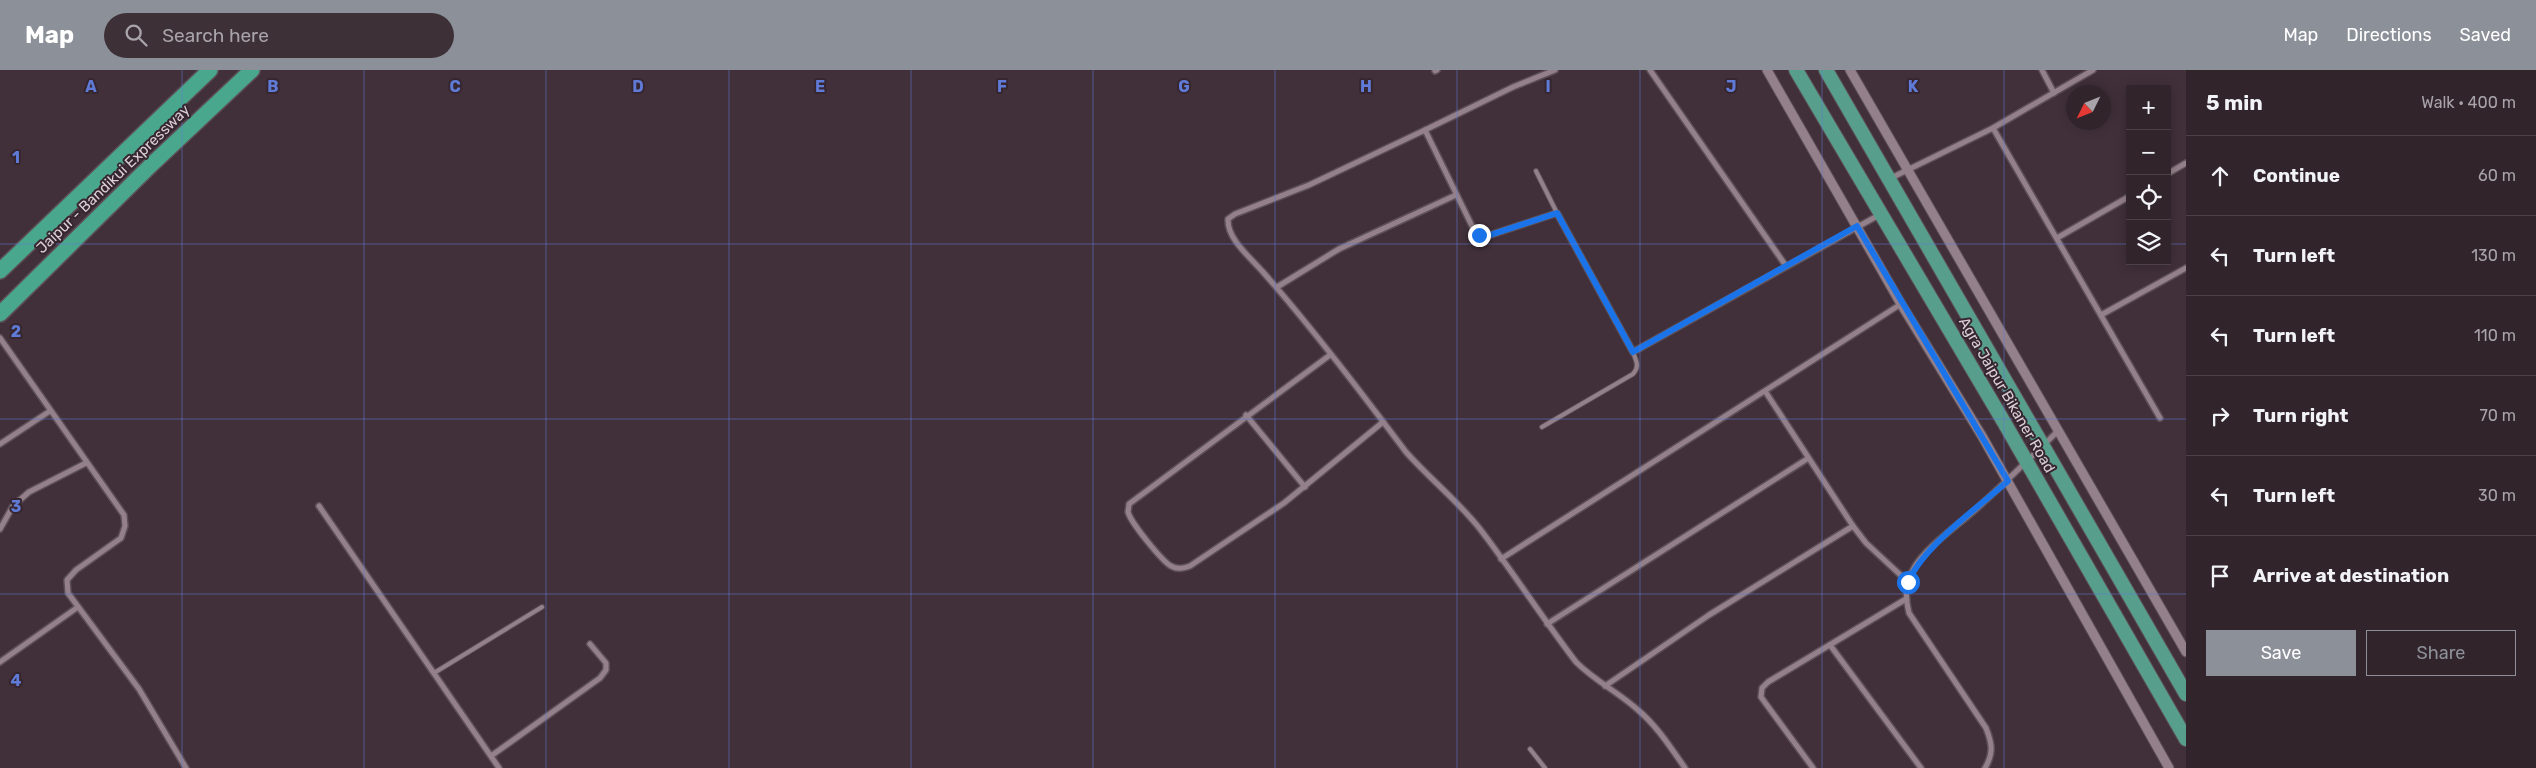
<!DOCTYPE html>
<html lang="en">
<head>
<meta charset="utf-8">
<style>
  :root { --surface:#31242b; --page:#3d3037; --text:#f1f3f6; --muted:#a8a4a9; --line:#4c4147; --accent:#8c9099 }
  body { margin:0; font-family:Rubik,sans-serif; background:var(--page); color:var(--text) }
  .controls { position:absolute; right:15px; top:15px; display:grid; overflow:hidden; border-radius:0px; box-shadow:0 2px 12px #0003 }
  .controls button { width:45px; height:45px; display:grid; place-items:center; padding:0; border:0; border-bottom:1px solid var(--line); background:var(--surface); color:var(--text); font:25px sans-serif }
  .compass { position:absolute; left:2066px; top:15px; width:45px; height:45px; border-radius:50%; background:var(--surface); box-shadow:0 2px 12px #0003; rotate:227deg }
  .stop { position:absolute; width:15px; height:15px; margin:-11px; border:4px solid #1a73e8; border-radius:50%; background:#fff }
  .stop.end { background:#1a73e8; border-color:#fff; box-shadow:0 1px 5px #0008 }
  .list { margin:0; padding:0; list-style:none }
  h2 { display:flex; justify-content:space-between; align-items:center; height:65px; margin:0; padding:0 20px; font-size:21px }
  h2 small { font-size:16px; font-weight:400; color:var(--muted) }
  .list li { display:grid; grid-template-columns:32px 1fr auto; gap:15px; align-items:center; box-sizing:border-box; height:80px; padding:0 20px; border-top:1px solid var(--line) }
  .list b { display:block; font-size:19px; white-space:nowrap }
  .list em { font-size:16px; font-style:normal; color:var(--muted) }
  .actions { display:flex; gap:10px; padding:15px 20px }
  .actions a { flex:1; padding:11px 0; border:1px solid var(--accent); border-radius:0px; text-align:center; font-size:18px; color:var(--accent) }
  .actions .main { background:var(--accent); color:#fff }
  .icon { flex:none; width:28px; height:28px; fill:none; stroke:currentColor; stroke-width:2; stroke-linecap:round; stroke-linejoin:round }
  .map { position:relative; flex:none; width:2186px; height:698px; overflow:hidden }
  header { display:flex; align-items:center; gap:30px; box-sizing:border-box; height:70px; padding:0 25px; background:var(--accent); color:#fff }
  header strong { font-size:24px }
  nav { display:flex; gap:28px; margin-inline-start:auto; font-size:18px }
  .search { width:350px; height:45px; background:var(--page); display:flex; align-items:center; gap:12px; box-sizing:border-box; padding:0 18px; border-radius:28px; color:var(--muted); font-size:19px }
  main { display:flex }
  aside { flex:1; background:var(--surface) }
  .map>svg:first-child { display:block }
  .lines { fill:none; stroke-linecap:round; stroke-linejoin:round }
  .service-casing { stroke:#5d4f56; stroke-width:6 }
  .minor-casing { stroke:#5d4f56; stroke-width:8 }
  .tertiary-casing { stroke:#5d4f56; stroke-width:11 }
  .trunk-casing { stroke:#5d4f56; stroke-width:16 }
  .motorway-casing { stroke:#5d4f56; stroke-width:18 }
  .service { stroke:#94808a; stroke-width:4 }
  .minor { stroke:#94808a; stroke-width:5 }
  .tertiary { stroke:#94808a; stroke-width:9 }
  .trunk { stroke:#579f8c; stroke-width:14 }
  .motorway { stroke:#48a78c; stroke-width:15 }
  .route { stroke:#1a73e8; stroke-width:6 }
  .grid { fill:none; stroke:#5f7bd7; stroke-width:1; stroke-opacity:0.55 }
  .labels { text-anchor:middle; stroke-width:4; stroke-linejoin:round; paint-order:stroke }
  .street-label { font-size:15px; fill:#dacfd4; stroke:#36262f }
  .grid-label { font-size:16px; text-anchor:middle; font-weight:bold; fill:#5f7bd7; stroke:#36262f; stroke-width:4; stroke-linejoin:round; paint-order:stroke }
</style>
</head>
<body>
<header>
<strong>Map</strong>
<div class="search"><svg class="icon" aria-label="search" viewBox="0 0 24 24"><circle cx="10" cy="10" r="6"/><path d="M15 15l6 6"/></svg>Search here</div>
<nav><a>Map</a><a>Directions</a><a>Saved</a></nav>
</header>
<main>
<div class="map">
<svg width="2186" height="698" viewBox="0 0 2186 698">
  <rect width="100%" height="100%" fill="#413039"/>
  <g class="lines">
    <g class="service-casing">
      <g id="service">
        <path d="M1536 101 1557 143"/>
        <path d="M1542 357 1633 304C1640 296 1636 291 1633 282"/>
        <path d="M434 603 542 537"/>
        <path d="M1530 679 1545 698"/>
      </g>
    </g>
    <g class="minor-casing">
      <g id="minor">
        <path d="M1650 0 1786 196"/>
        <path d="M2042 0 2054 23"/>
        <path d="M1435 1 1437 0"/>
        <path d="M1993 58 2160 348"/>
        <path d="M1425 60 1513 17 1555 0"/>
        <path d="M2167 104 2186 93"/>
        <path d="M1889 109 1993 58 2093 0"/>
        <path d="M2057 168 2130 126"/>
        <path d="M1277 217 1339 179 1456 125"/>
        <path d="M2101 245 2186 198"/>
        <path d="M0 268 124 445 125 456 121 468 76 500 67 510 68 523 139 619 186 698"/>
        <path d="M1330 285 1129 434C1129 437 1128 440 1128 442 1131 453 1162 491 1171 496 1178 500 1184 498 1190 496L1284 433 1383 352"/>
        <path d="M1765 321 1853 456 1866 473 1908 512"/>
        <path d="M1246 345 1305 417"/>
        <path d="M0 374 50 341"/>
        <path d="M319 436 499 698"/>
        <path d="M0 459 13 436 29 422 86 393"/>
        <path d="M1501 489 1901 234"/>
        <path d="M1547 554 1807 389"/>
        <path d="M1830 575 1921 698"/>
        <path d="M0 592 78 537"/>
        <path d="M1605 616 1709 545 1853 456"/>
        <path d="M491 686 600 608 606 600V593L590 574"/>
        <path d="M1685 698C1671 678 1657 656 1638 640 1618 622 1595 611 1576 592 1543 549 1513 502 1480 459 1458 431 1430 409 1406 382 1360 321 1313 259 1263 202 1250 187 1227 169 1228 149L1235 144 1309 115 1425 60 1473 158 1479 165 1487 166 1557 143 1633 282 1879 145"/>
        <path d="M1813 698 1761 627 1762 618 1768 612 1906 529"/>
        <path d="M1985 698C1994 683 1992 673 1986 658L1909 543C1905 527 1905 513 1914 498 1925 478 1957 456 1975 440 2004 414 2031 387 2059 360"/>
      </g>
    </g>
    <g class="tertiary-casing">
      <g id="tertiary">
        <path d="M1767 0 1901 234 1982 366 2169 698"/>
        <path d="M1850 0 2186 582"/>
      </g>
    </g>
    <g class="trunk-casing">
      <g id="trunk">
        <path d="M1796 0 2005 354 2186 669"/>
        <path d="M1826 0 2186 624"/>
      </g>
    </g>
    <g class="motorway-casing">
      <g id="motorway">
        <path d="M0 201 210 0"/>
        <path d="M0 244 150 96 252 0"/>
      </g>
    </g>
    <use href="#service" class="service"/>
    <use href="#minor" class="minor"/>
    <use href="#tertiary" class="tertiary"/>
    <use href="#trunk" class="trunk"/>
    <use href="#motorway" class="motorway"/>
  </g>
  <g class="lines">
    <path class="route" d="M1479 165 1487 166 1557 143 1633 282 1857 156 2008 411C1977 438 1924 476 1908 512"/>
  </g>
  <path class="grid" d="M182 0V698M364 0V698M546 0V698M729 0V698M911 0V698M1093 0V698M1275 0V698M1457 0V698M1640 0V698M1822 0V698M2004 0V698M0 174H2130M2167 174H2186M0 349H2186M0 524H2186"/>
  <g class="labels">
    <g class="street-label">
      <text transform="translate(113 109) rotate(-44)" y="5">Jaipur - Bandikui Expressway</text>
      <text transform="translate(2007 325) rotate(60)" y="5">Agra Jaipur Bikaner Road</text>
    </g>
  </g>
  <g class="grid-label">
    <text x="91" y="22">A</text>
    <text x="273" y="22">B</text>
    <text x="455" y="22">C</text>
    <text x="638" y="22">D</text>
    <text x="820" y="22">E</text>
    <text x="1002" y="22">F</text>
    <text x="1184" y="22">G</text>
    <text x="1366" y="22">H</text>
    <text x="1548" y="22">I</text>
    <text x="1731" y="22">J</text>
    <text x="1913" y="22">K</text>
    <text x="16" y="93">1</text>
    <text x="16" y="267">2</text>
    <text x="16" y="442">3</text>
    <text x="16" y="616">4</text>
  </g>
</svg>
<div class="controls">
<button>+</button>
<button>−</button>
<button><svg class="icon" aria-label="locate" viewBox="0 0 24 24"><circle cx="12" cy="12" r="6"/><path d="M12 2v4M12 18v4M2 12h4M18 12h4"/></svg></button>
<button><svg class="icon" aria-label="layers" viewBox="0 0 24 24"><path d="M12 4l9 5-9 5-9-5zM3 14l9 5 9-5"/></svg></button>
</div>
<svg class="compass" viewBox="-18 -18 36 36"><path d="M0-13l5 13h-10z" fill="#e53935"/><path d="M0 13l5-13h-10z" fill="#a8a4a9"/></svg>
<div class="stop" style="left:1908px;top:512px"></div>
<div class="stop end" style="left:1479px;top:165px"></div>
</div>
<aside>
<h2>5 min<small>Walk · 400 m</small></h2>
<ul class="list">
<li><svg class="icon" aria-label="ahead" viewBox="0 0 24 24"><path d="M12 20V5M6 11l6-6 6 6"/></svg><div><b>Continue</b></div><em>60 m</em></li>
<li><svg class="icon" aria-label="left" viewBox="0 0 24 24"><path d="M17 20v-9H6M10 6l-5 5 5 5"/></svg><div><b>Turn left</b></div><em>130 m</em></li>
<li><svg class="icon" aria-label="left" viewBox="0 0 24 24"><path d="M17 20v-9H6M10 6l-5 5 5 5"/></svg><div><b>Turn left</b></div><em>110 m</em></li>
<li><svg class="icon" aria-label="right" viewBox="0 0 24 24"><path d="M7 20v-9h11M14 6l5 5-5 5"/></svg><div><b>Turn right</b></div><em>70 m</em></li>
<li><svg class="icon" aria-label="left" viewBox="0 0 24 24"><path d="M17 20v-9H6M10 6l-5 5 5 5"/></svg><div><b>Turn left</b></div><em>30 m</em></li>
<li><svg class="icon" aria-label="arrive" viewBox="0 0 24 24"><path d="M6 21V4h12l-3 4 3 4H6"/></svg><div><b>Arrive at destination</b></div></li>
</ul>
<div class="actions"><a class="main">Save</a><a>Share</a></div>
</aside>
</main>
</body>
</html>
